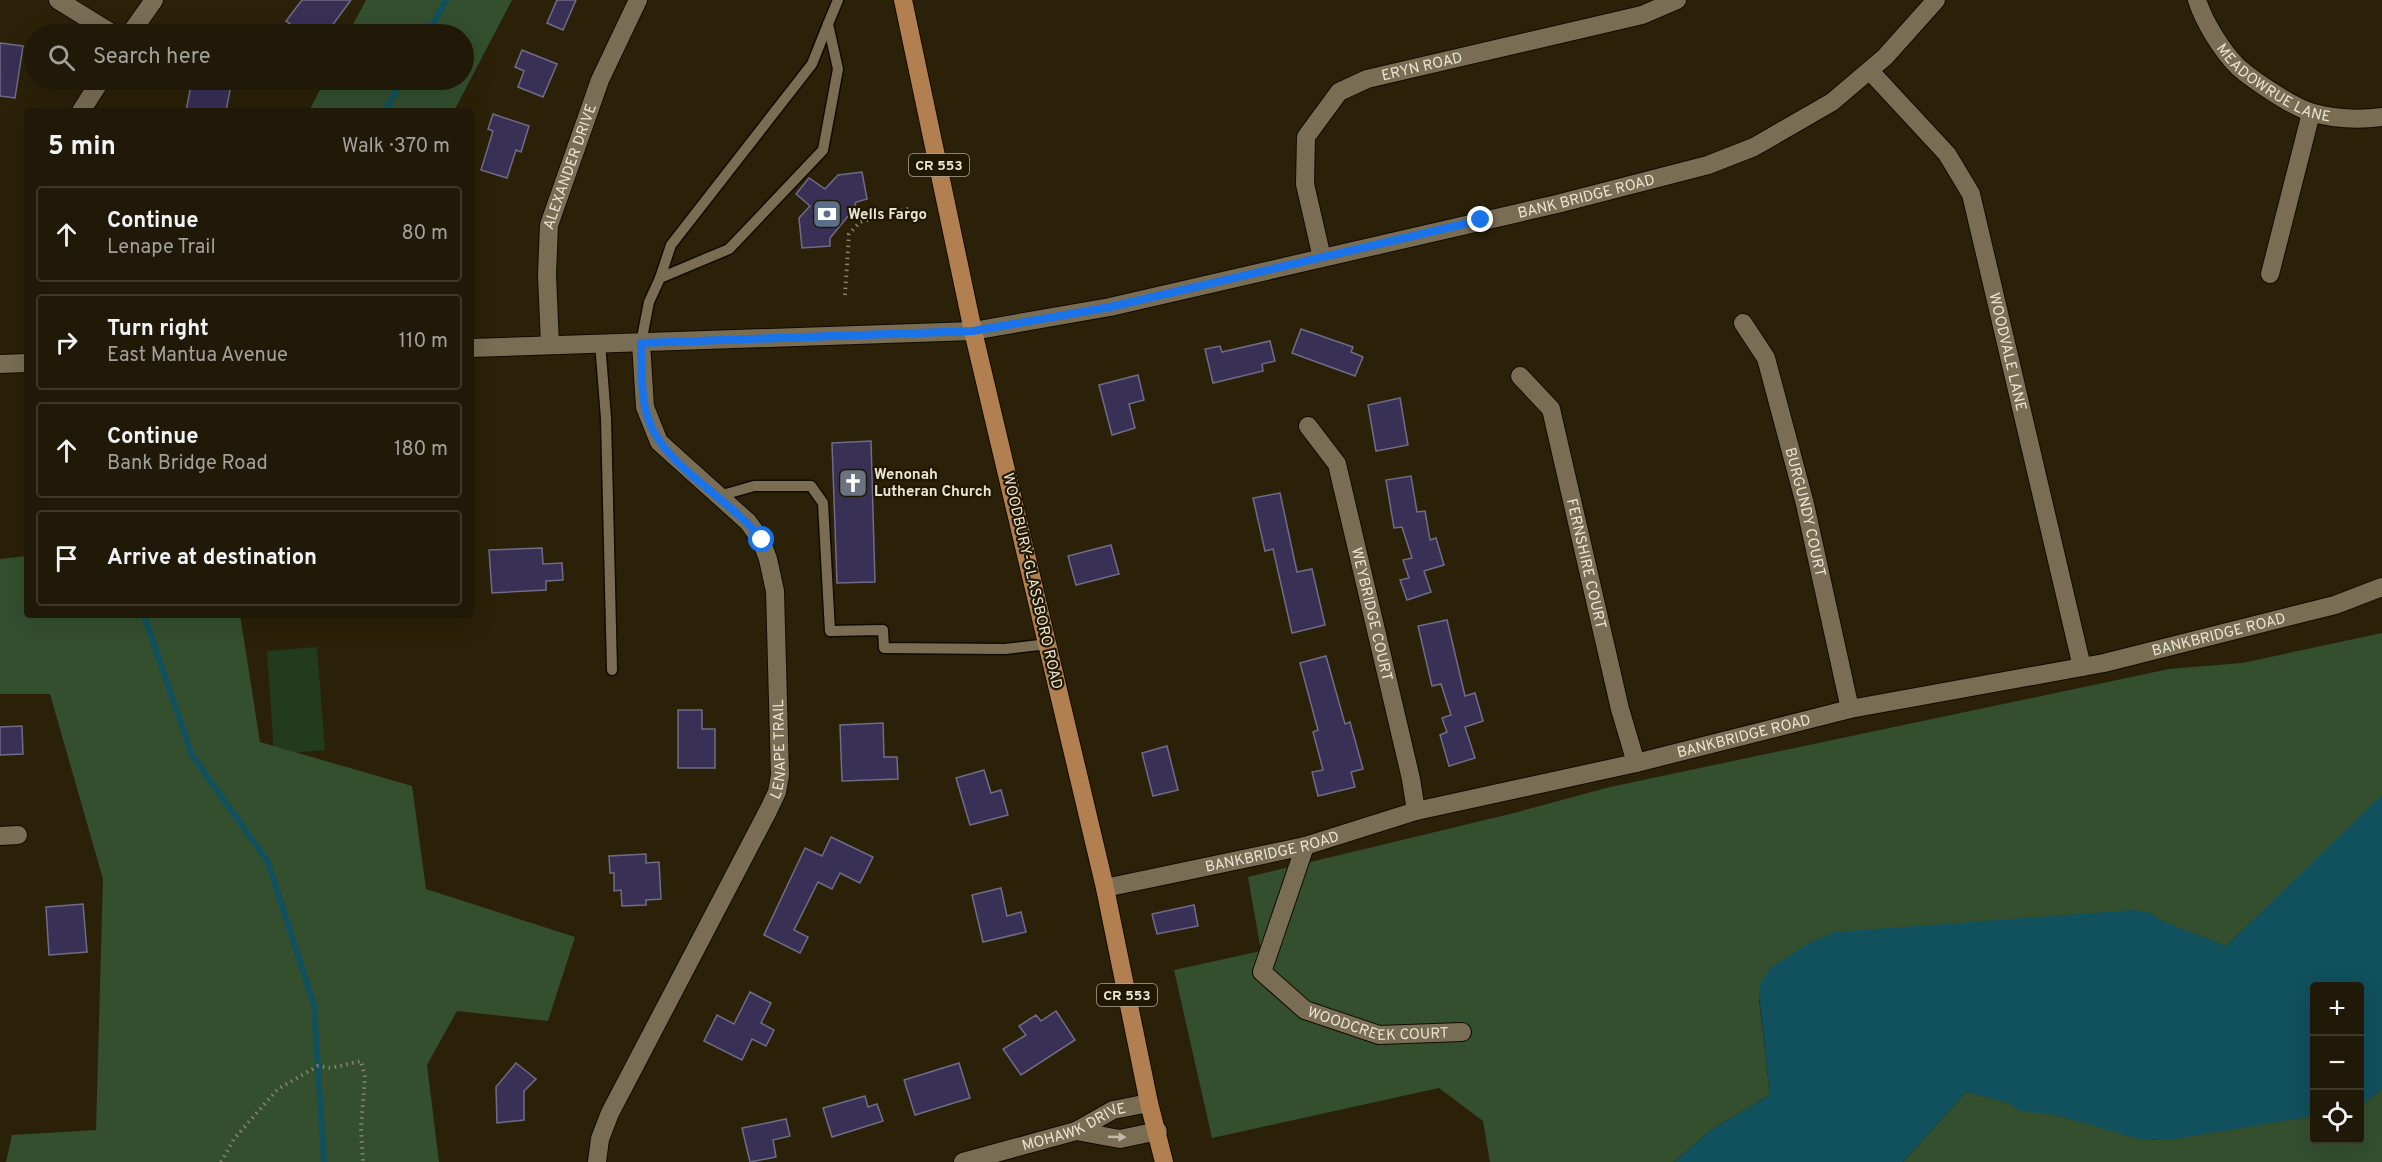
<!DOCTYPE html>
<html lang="en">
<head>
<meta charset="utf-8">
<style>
  :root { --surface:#201907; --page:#2d2615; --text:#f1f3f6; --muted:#a2a09b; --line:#3d3828 }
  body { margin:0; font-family:Overpass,sans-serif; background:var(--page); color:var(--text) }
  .controls { position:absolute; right:18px; bottom:18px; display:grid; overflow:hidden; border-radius:6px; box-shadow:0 6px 24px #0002 }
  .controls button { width:54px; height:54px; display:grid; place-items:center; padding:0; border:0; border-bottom:2px solid var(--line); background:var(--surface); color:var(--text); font:30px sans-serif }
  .stop { position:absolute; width:18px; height:18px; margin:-14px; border:4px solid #1a73e8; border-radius:50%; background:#fff }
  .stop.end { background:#1a73e8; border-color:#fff; box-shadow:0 2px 6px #0008 }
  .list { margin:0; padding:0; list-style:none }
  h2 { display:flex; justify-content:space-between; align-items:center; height:78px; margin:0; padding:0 24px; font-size:26px }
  h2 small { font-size:20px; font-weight:400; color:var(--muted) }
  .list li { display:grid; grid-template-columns:39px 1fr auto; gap:18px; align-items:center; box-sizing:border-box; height:96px; margin:0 12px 12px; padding:0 12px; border:2px solid var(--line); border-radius:6px }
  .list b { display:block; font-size:22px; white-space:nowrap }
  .list p { margin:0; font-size:20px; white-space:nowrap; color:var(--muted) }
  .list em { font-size:20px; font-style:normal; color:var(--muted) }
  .icon { flex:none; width:33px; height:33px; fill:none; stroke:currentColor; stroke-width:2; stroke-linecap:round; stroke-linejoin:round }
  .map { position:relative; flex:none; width:2382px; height:1162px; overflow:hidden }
  .search { position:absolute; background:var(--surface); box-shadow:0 6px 24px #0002; left:24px; top:24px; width:450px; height:66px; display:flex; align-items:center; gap:15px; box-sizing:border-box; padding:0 21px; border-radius:33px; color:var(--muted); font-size:22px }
  .panel { position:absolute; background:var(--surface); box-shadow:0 6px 24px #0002; left:24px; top:108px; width:450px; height:510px; border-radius:6px }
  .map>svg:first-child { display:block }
  .green { fill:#223b1d }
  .forest { fill:#334f2e }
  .water { fill:#11505d }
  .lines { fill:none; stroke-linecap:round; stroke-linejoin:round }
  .stream { stroke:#11505d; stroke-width:6 }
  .building { fill:#383055; stroke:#706c87; stroke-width:1.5 }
  .lane-casing { stroke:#130a00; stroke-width:13 }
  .street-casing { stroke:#130a00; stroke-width:20 }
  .secondary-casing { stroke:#130a00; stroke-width:20 }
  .primary-casing { stroke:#130a00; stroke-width:20 }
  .path { stroke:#89816e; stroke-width:4; stroke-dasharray:1.5 4.5; stroke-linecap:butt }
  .lane { stroke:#796e54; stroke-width:10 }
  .street { stroke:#796e54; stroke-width:18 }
  .secondary { stroke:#796e54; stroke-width:18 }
  .primary { stroke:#b17f50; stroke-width:18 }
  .oneway { fill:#c2bba8 }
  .route { stroke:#1a73e8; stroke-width:8 }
  .labels { text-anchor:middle; stroke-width:4.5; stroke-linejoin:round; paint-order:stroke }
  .shield { fill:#211802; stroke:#aea796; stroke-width:1.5 }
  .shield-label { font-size:14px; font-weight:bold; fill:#eae4d6 }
  .street-label { font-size:15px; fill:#eae4d6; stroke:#211802 }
  .poi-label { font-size:15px; font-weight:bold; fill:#eae4d6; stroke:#211802; text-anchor:start }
</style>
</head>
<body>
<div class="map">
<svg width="2382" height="1162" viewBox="0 0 2382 1162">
  <rect width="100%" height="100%" fill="#2b2109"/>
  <path class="green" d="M317 647 325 750 274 754 267 651Z"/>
  <g class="forest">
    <path d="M366 0H512L454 111H309L325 80H464V34H348Z"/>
    <path d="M27 556V615H240L260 742 412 786 426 889 575 937 548 1021 457 1011 427 1065 439 1162H6L12 1135 96 1130 103 879 50 694H0V559Z"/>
    <path d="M2382 633V799L2226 946 2133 910 1759 999 1770 1095 1712 1129 1674 1162H1490L1483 1121 1439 1088 1212 1138 1174 970 1261 951 1248 877 1514 813 1610 787 2169 669 2242 663Z"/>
    <path d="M2382 1089V1162H1903L1966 1092 2153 1140 2314 1116V1140H2360V1106Z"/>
  </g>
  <path class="water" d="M2382 795V1089L2360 1107V986H2314V1116L2169 1140 2139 1139 2056 1115 2020 1111 2008 1103 1966 1092 1903 1162H1674L1712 1129 1770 1095 1759 995 1760 984 1771 967 1811 942 1835 932 2134 910 2152 913 2160 920 2226 946Z"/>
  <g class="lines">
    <g class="stream">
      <path d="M427 34 446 0"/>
      <path d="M385 111 402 80"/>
      <path d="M144 615 192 755 268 862 314 1005 324 1162"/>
    </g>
  </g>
  <g class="building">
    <path d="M302 0H351L326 34H305L286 21Z"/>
    <path d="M557 0H576L563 30 547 23Z"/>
    <path d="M0 43 23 46 15 98 0 96Z"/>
    <path d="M522 50 557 64 543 97 518 87 524 71 515 67Z"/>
    <path d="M192 80H232L226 111H186Z"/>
    <path d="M493 114 529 126 521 152 516 150 507 178 481 170 493 131 488 129Z"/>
    <path d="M862 172 867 199 856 202 854 209 830 238V246L802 248 799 218 810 206 796 194 809 178 825 189 838 175Z"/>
    <path d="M1301 329 1353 347 1351 352 1363 357 1355 376 1292 353Z"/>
    <path d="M1270 341 1275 361 1262 364 1263 371 1213 383 1205 349 1220 346 1222 352Z"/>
    <path d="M1138 375 1144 400 1129 404 1135 428 1112 435 1099 385Z"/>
    <path d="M1400 398 1408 445 1376 451 1368 405Z"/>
    <path d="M871 441 875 582 837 583 832 443Z"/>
    <path d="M1411 476 1417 512 1425 511 1430 540 1436 538 1444 565 1424 571 1431 592 1407 600 1400 580 1409 578 1403 560 1412 558 1402 527 1394 528 1386 480Z"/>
    <path d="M1280 493 1297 572 1312 569 1325 625 1292 633 1273 549 1265 551 1253 498Z"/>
    <path d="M1111 545 1119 574 1076 585 1068 556Z"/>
    <path d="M542 548 543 564 562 563 563 580 546 581V590L492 593 489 550Z"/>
    <path d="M1447 620 1465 696 1475 693 1483 721 1465 727 1475 758 1449 766 1440 735 1447 732 1442 718 1451 715 1441 684 1432 686 1418 626Z"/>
    <path d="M1326 656 1345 724 1350 722 1363 769 1351 772 1355 787 1318 796 1312 772 1323 770 1313 732 1318 730 1300 663Z"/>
    <path d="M678 710H702V729H715V768H678Z"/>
    <path d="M883 723 884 757H897L898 779 842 781 840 725Z"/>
    <path d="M22 726 23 754 0 755V727Z"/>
    <path d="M1167 746 1178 790 1153 796 1142 753Z"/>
    <path d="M984 770 991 793 1001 790 1008 815 970 825 956 778Z"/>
    <path d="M831 837 873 857 860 883 840 873 832 889 818 882 794 930 808 937 800 953 764 935 805 848 822 856Z"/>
    <path d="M646 854V863L659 862 661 899 646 900V905L622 906 621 890 614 891V873H610L609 856Z"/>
    <path d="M1001 888 1007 916 1021 912 1026 932 983 942 972 895Z"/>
    <path d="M83 904 87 952 49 955 46 907Z"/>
    <path d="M1194 905 1198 926 1157 934 1152 914Z"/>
    <path d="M750 992 771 1003 761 1023 774 1030 766 1046 752 1039 742 1060 704 1041 717 1015 734 1024Z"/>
    <path d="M1056 1011 1075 1040 1021 1075 1003 1049 1026 1035 1019 1026 1036 1015 1041 1021Z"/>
    <path d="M516 1063 536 1079 524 1091V1120L497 1123 496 1087Z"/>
    <path d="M959 1063 970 1098 915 1115 904 1080Z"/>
    <path d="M865 1096 868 1107 877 1104 883 1121 832 1137 823 1108Z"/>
    <path d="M786 1119 790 1136 773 1140 776 1157 750 1162 742 1128Z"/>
  </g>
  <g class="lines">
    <g class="lane-casing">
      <g id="lane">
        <path d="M660 278 671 245 812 64 828 24"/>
        <path d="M600 343 606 418 612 670"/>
        <path d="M641 343 649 302 660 278 729 249 823 150 838 69 828 24 838 0"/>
        <path d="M719 496 754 486H811L823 503 830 631 883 630 884 648 1005 649 1048 644"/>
      </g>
    </g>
    <g class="street-casing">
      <g id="street">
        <path d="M58 0 113 34"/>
        <path id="s1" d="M2197 0C2204 22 2222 51 2238 67 2254 81 2294 108 2313 113 2336 119 2359 120 2382 117"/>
        <path d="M130 34 154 0"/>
        <path id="s2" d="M1870 71 1947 154 1971 194 2082 667"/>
        <path d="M81 111 101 80"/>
        <path id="s3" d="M1322 258 1305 184 1306 137 1339 92 1367 79 1642 15 1677 0"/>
        <path d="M2270 274 2311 113"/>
        <path id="s4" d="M1743 323 1766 358 1805 504 1850 709"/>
        <path id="s5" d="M973 331 1110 307 1557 204 1708 165 1754 147 1832 102 1885 57 1936 0"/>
        <path id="s6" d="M550 345 547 275 549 225 600 80 638 0"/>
        <path id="s7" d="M1520 376 1551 409 1620 709 1636 763"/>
        <path id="s8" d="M1308 426 1337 464 1411 779 1416 811"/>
        <path d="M0 836 18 835"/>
        <path id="s9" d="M1305 846 1262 972 1305 1010 1379 1035 1462 1032"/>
        <path d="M1076 1131 1120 1139 1158 1131"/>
        <path id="s10" d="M597 1162 600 1139 610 1113 768 811 777 792 780 775 775 591 768 559 761 540 748 522 659 442 645 407 641 343"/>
        <path id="s11" d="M963 1162 1076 1131 1113 1110 1149 1103"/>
      </g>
    </g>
    <g class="secondary-casing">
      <g id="secondary">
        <path d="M471 348 973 331"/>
        <path d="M0 364 27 363"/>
        <path id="s12" d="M1105 888 1305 846 1416 811 1636 763 1850 709 2104 663 2335 605 2382 587"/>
      </g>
    </g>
    <g class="primary-casing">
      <path id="primary" d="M903 0 973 331 1105 888 1149 1103 1164 1162"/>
    </g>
    <g class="path">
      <path d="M845 295 849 234 860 222 911 208"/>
      <path d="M221 1162 234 1139 278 1089 318 1066 331 1068 361 1061 365 1077 361 1128 363 1162"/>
    </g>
    <use href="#lane" class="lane"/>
    <use href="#street" class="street"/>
    <use href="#secondary" class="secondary"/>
    <use href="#primary" class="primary"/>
  </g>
  <defs><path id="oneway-solid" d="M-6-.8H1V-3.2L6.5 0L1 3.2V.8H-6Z" transform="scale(1.5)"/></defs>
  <use class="oneway" href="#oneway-solid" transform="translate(1117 1137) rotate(2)"/>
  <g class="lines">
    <path class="route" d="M762 540C731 499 665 467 649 421 640 397 642 368 641 343L973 331 1110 307 1481 220"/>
  </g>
  <defs>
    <g id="bank-square" transform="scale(1.5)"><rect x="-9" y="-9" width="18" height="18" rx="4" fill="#5c6f8a" stroke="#211802"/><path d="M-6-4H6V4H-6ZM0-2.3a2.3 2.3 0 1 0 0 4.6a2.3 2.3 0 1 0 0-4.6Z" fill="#fff"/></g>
    <g id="church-square" transform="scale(1.5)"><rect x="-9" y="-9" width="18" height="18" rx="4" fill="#6b7280" stroke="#211802"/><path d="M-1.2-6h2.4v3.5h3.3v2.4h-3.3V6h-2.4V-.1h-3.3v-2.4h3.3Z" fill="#fff"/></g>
  </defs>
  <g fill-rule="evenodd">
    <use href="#bank-square" x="827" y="214"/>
    <use href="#church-square" x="853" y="483"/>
  </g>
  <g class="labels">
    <g class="shield">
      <rect x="909" y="154" width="60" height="22" rx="4.5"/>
      <rect x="1097" y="984" width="60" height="22" rx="4.5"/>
    </g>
    <g class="shield-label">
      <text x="939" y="170">CR 553</text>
      <text x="1127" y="1000">CR 553</text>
    </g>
    <g class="street-label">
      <text dy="5" stroke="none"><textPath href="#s3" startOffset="266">ERYN ROAD</textPath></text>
      <text dy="5" stroke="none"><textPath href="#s1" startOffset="118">MEADOWRUE LANE</textPath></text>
      <text dy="5" stroke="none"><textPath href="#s6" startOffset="182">ALEXANDER DRIVE</textPath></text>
      <text dy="5" stroke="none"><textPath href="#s5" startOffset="628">BANK BRIDGE ROAD</textPath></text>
      <text dy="5" stroke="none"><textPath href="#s2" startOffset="322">WOODVALE LANE</textPath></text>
      <text dy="5" stroke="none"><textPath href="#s4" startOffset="201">BURGUNDY COURT</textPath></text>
      <text dy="5" stroke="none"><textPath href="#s7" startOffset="204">FERNSHIRE COURT</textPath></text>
      <text transform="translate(1033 581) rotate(77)" y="5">WOODBURY-GLASSBORO ROAD</text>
      <text dy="5" stroke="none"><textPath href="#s8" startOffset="202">WEYBRIDGE COURT</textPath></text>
      <text dy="5" stroke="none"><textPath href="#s12" startOffset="1143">BANKBRIDGE ROAD</textPath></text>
      <text dy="5" stroke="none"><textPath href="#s12" startOffset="657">BANKBRIDGE ROAD</textPath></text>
      <text dy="5" stroke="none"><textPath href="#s10" startOffset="456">LENAPE TRAIL</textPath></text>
      <text dy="5" stroke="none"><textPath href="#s12" startOffset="171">BANKBRIDGE ROAD</textPath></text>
      <text dy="5" stroke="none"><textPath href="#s9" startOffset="266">WOODCREEK COURT</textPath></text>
      <text dy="5" stroke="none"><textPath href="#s11" startOffset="117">MOHAWK DRIVE</textPath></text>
    </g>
    <g class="poi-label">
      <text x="848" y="219">Wells Fargo</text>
      <text x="874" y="479">Wenonah<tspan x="874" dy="17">Lutheran Church</tspan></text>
    </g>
  </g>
</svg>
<div class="controls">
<button>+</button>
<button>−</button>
<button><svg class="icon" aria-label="locate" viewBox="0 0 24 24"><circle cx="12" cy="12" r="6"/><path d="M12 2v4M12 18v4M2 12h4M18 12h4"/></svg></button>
</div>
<div class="stop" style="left:762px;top:540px"></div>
<div class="stop end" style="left:1481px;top:220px"></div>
<div class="search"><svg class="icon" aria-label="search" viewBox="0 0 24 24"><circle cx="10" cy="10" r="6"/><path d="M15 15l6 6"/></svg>Search here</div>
<section class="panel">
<h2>5 min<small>Walk · 370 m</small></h2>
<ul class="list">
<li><svg class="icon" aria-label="ahead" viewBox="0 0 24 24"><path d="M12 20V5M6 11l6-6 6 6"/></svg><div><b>Continue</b><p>Lenape Trail</p></div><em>80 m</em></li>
<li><svg class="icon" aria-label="right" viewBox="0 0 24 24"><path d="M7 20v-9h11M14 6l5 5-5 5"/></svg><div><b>Turn right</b><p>East Mantua Avenue</p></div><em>110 m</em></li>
<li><svg class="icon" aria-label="ahead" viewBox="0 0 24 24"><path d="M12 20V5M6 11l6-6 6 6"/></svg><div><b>Continue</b><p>Bank Bridge Road</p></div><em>180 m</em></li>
<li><svg class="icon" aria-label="arrive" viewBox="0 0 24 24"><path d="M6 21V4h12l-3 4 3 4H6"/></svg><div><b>Arrive at destination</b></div></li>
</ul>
</section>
</div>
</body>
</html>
